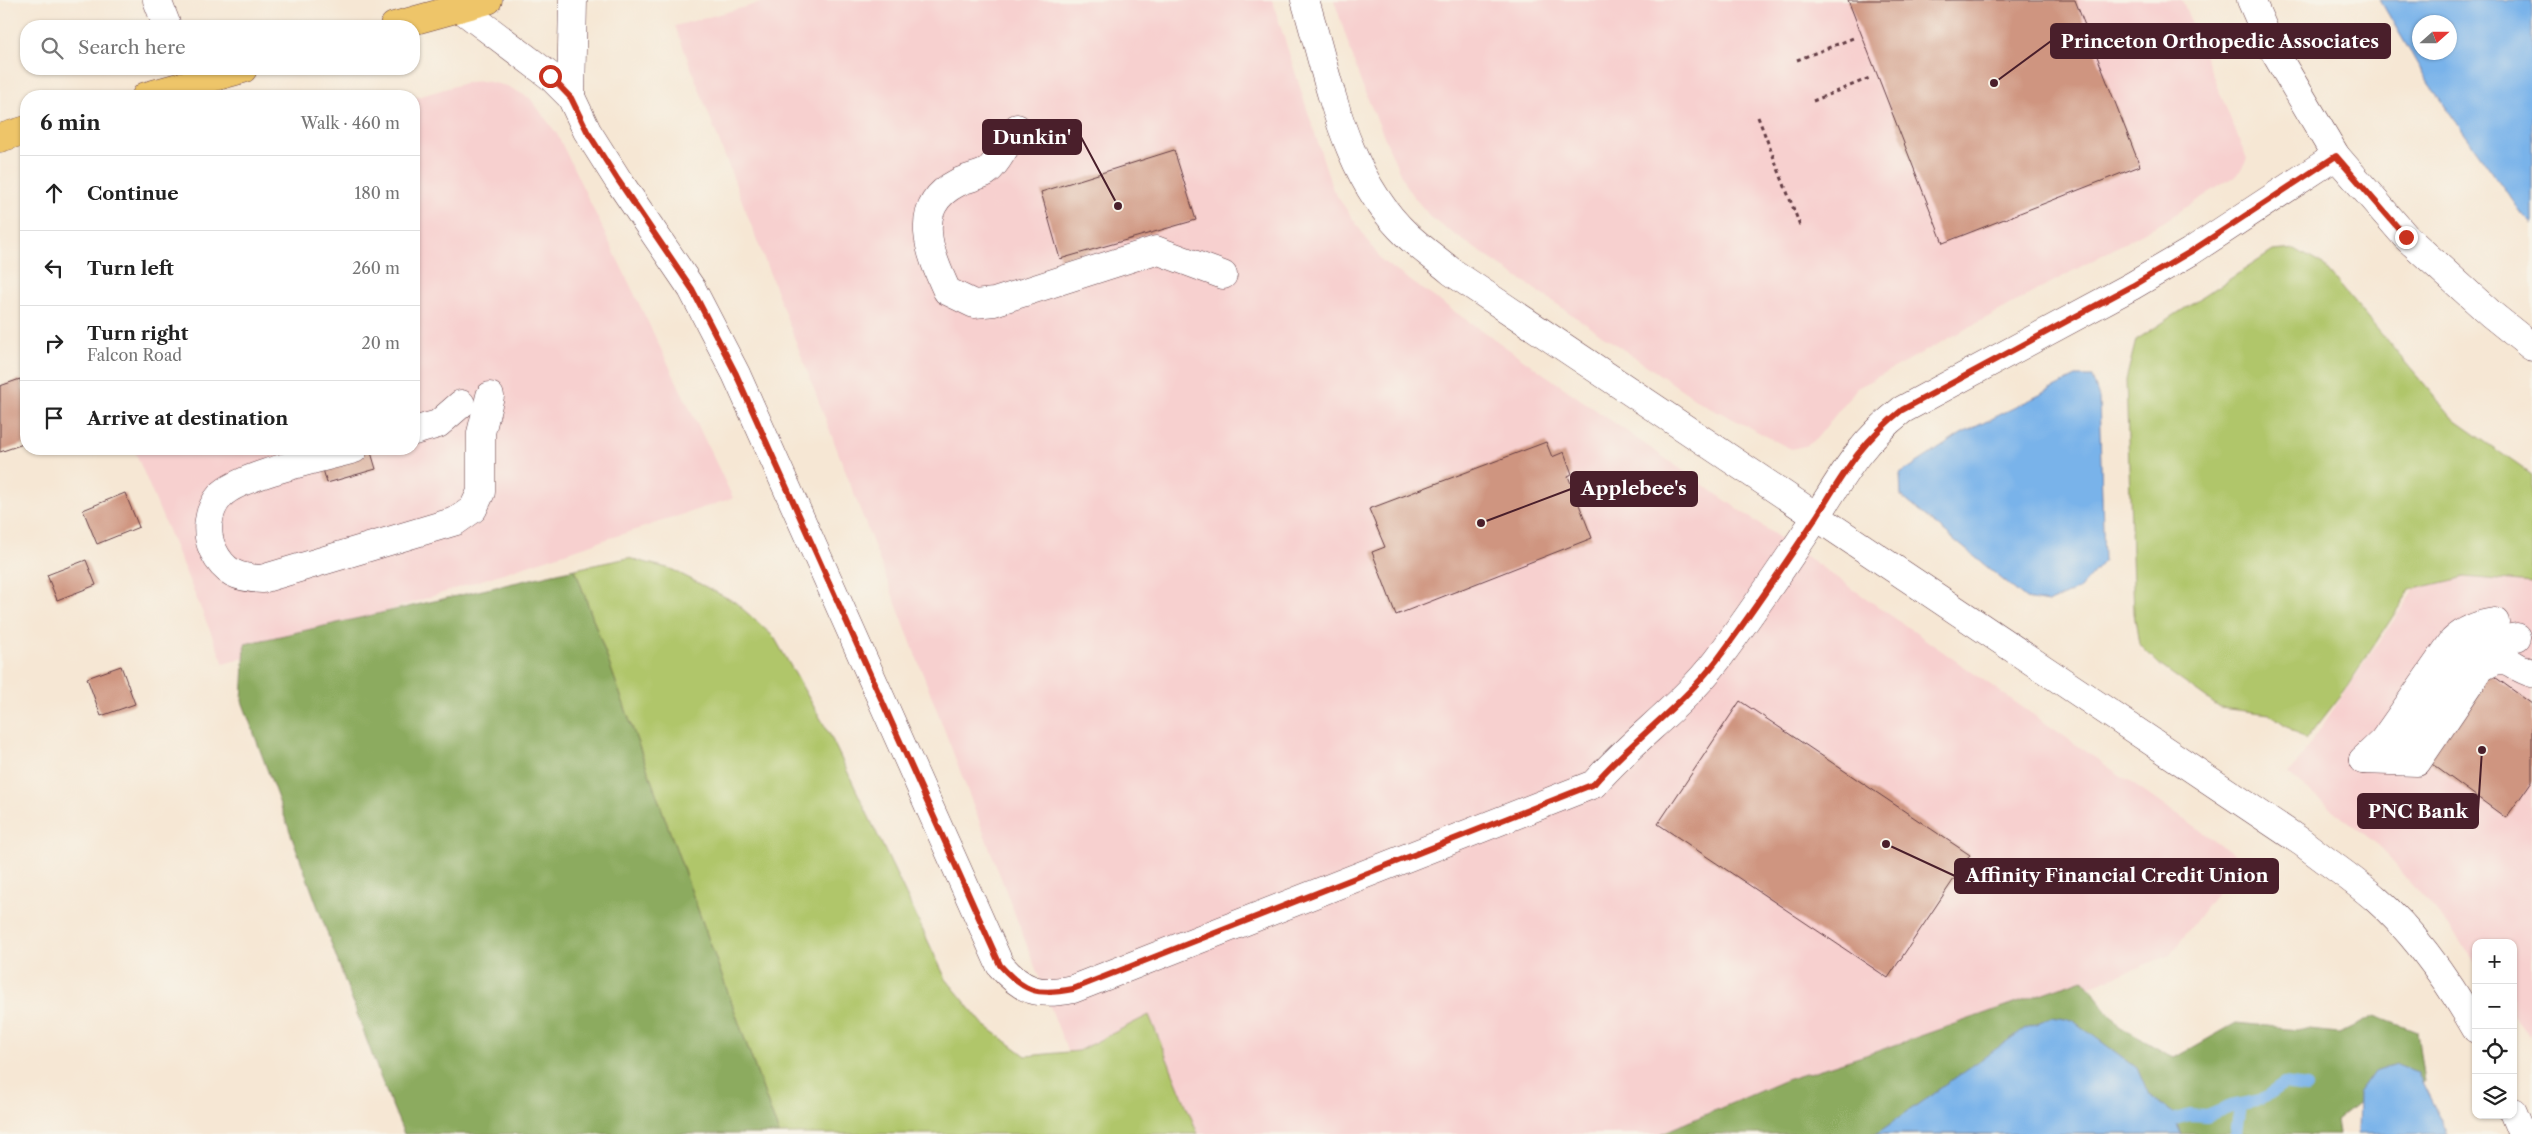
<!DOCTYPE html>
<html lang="en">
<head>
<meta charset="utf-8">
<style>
  :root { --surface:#fff; --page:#f6f6f6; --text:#222; --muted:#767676; --line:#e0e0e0 }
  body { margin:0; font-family:"Libre Caslon Text",serif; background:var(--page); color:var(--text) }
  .controls { position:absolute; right:15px; bottom:15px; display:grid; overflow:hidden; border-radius:10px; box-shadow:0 1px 4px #0004 }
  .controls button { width:45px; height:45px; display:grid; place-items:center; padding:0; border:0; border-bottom:1px solid var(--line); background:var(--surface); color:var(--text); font:25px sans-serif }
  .compass { position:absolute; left:2412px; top:15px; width:45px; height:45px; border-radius:50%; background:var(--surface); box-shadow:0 1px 4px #0004; rotate:69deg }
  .stop { position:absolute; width:15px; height:15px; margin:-11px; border:4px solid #c8321e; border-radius:50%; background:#fff }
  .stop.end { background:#c8321e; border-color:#fff; box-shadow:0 1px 5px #0008 }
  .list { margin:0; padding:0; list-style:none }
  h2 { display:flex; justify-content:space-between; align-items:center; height:65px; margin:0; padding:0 20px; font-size:21px }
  h2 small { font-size:16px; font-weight:400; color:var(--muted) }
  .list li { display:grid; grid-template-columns:32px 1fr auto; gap:15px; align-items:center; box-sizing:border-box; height:75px; padding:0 20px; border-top:1px solid var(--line) }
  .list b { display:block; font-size:19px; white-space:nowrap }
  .list p { margin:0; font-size:16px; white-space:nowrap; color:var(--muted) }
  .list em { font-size:16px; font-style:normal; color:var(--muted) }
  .icon { flex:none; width:28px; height:28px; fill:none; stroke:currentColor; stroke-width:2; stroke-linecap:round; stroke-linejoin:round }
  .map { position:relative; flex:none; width:2532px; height:1134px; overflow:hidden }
  .search { position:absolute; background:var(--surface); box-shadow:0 1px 4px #0004; left:20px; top:20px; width:400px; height:55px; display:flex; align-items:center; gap:12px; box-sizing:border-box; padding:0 18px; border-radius:20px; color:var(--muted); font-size:19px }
  .panel { position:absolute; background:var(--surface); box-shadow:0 1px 4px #0004; left:20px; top:90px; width:400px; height:365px; border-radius:20px }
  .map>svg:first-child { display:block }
  .built { fill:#f7d0cf }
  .green { fill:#b0c66b; stroke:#7d724b }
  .forest { fill:#8cab5f; stroke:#6b6545 }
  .water { fill:#79b3ea; stroke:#62698a; fill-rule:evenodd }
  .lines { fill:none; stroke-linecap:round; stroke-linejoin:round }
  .stream { stroke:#79b3ea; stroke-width:12 }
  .building { fill:#cf9580 }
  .minor-casing { stroke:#643d44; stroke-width:29 }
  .highway-casing { stroke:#643d44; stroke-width:29 }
  .path { stroke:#643d44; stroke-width:3; stroke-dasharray:4 4; stroke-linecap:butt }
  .minor { stroke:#fff; stroke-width:28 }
  .highway { stroke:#eec569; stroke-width:28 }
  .route { stroke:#c8321e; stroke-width:6 }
  .leader { fill:none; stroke:#4a1f2b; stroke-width:2 }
  .callout-dot { fill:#4a1f2b; stroke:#f7f3e8; stroke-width:2 }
  .callout { fill:#4a1f2b; stroke:#4a1f2b; stroke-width:2 }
  .callout-label { font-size:19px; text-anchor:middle; font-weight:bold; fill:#fff }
</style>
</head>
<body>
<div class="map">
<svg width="2532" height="1134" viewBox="0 0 2532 1134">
  <rect width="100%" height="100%" fill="#f7f3e8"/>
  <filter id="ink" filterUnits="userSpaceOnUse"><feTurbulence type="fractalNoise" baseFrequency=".02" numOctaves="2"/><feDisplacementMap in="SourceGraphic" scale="10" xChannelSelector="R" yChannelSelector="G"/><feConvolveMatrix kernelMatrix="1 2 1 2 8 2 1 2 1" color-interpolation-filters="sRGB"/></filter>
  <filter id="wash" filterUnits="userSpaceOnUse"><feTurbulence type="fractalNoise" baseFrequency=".0096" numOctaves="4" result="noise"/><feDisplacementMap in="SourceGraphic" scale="20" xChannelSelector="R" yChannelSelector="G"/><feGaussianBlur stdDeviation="1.12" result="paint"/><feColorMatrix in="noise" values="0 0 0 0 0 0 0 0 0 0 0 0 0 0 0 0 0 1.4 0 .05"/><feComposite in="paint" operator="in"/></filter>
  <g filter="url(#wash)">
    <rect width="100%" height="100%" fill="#f6e7d4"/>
    <g class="built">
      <path d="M771 0H1272L1333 190 1382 261 2242 860 2170 955 1713 1134H1099L675 26Z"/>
      <path d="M1334 0H2182L2247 159 2238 174 2165 221 1857 388 1816 439 1805 446 1791 449 1700 402 1432 219 1406 187 1361 83Z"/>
      <path d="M485 81 507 86 530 98 557 134 733 498 224 664 134 449H414V98L468 82Z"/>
      <path d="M2456 528 2532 582 2531 1037 2513 1015V943H2476V963L2450 928 2378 845 2289 775Z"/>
    </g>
    <g class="green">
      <path d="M2295 249 2323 265 2454 420 2532 475V583L2465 577 2410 590 2345 690 2306 740 2270 714 2220 708 2161 666 2139 644 2134 613 2126 380 2136 340 2273 251Z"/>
      <path d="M628 558 671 569 735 602 774 637 830 735 946 979 983 1024 1026 1056 1078 1051 1149 1015 1198 1134H779L575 569Z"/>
    </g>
    <g class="forest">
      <path d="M575 569 779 1134H404L381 1079 242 701 245 644Z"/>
      <path d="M2083 979 2119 1026 2174 1058 2236 1023 2339 1033 2375 1016 2417 1032 2424 1082 2363 1099 2336 1121 2338 1134H1660L1786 1080 1872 1053Z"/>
    </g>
    <g class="water">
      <path d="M2380 0H2532V224L2523 215 2429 84ZM2450 22V52H2420V22Z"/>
      <path d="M2076 377H2092L2099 398 2104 561 2079 589 2048 603 2026 599 1901 496 1900 474 1961 434Z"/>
      <path d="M2051 1017 2072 1020 2137 1068 2149 1096 2172 1112 2181 1134H1876L2024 1029Z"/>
      <path d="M2397 1064 2417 1072 2448 1134H2358L2359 1092 2374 1071Z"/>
    </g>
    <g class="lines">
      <g class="stream">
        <path d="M2171 1120 2190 1115 2207 1116 2231 1106 2261 1100 2284 1084 2307 1087"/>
        <path d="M2236 1134 2240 1105"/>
      </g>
    </g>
    <g id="blocks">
      <g class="building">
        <path d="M1848 0H2075L2140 166 1943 243Z"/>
        <path d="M1174 150 1196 220 1060 259 1041 192Z"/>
        <path d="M20 379 26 398V443L0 452V386Z"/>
        <path d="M1546 442 1552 457 1564 452 1572 474 1568 476 1592 538 1396 615 1372 552 1385 547 1369 509Z"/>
        <path d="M317 449H370L376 469 327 483Z"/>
        <path d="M125 493 139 527 97 544 83 510Z"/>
        <path d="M86 560 96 585 57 600 47 575Z"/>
        <path d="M121 666 135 704 101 716 87 678Z"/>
        <path d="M2488 672 2532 704V781L2506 818 2425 759Z"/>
        <path d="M1740 701 1970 855 1888 978 1658 824Z"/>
      </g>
    </g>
  </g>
  <g filter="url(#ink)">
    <use href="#blocks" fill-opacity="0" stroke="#643d44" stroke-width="1"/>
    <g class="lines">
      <g class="minor-casing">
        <g id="minor">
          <path d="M157 0 167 26"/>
          <path d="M1305 0C1329 79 1344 177 1408 236 1422 249 1438 260 1452 272L2303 843C2327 862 2353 879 2376 899 2415 933 2450 984 2476 1029"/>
          <path d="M2251 0 2271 46 2336 156 2406 237 2491 314 2532 347"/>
          <path d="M460 8 550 76 571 97 587 131 618 180 692 289 736 374 1000 965C1023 992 1039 996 1073 989L1594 784C1632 740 1682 706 1717 660 1752 613 1785 564 1817 516 1844 473 1860 443 1902 410L2132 286 2190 252 2336 156"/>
          <path d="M571 97 573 0"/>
          <path d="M1017 128C1010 138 996 166 986 172 977 177 966 178 957 183 910 207 930 254 947 291L974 304 994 302 1156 250 1223 275"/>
          <path d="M414 431 438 424 461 404"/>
          <path d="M354 449C323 458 239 475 220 496 207 511 205 533 213 550 224 573 238 578 262 579L456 521 473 509 481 492V433L490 396"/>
          <path d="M2374 757 2400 751 2471 653 2483 643 2517 637"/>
          <path d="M2363 760 2417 762 2480 669C2508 650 2508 666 2532 673"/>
          <path d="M2363 760 2383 741 2453 641C2465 630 2479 624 2495 622"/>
          <path d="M2513 1112 2522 1134"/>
        </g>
      </g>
      <g class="highway-casing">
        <g id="highway">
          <path d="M394 26 488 0"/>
          <path d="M146 96 243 69"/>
          <path d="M0 138 26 130"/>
        </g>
      </g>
      <g class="path">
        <path d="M1797 60 1856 37"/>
        <path d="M1813 101 1872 77"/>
        <path d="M1758 117 1801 228"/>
        <path d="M414 256 419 254"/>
      </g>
      <use href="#minor" class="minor"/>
      <use href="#highway" class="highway"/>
    </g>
  </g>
  <g class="lines" filter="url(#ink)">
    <path class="route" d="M550 76 571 98 587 131 618 180 692 289 736 374 1000 965C1024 992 1037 996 1073 989L1594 784C1632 740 1682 706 1717 660 1752 613 1785 564 1817 516 1844 473 1860 443 1902 410L2132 286 2190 252 2336 156 2406 237"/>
  </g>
  <path class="leader" d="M1994 83L2051 41M1118 206L1081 137M1481 523L1571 489M2482 750L2478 811M1886 844L1955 876"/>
  <g class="callout-dot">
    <circle cx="1994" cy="83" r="5"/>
    <circle cx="1118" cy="206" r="5"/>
    <circle cx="1481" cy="523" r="5"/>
    <circle cx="2482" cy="750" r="5"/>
    <circle cx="1886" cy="844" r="5"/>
  </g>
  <g class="callout">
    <rect x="2051" y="24" width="339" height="34" rx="5"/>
    <rect x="983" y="120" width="98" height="34" rx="5"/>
    <rect x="1571" y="472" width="126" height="34" rx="5"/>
    <rect x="2358" y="794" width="120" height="34" rx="5"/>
    <rect x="1955" y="859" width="323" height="34" rx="5"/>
  </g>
  <g class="callout-label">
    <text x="2220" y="48">Princeton Orthopedic Associates</text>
    <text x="1032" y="144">Dunkin'</text>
    <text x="1634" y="495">Applebee's</text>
    <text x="2418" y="818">PNC Bank</text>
    <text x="2117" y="882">Affinity Financial Credit Union</text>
  </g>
</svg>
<div class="controls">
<button>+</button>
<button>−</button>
<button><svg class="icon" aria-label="locate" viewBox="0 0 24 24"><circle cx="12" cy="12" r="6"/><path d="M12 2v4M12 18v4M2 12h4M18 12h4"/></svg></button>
<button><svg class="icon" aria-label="layers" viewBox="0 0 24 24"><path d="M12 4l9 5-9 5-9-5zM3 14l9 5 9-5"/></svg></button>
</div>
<svg class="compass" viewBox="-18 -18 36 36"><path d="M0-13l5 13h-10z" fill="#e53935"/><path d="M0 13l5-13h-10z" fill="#767676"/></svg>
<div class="stop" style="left:550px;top:76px"></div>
<div class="stop end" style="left:2406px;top:237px"></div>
<div class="search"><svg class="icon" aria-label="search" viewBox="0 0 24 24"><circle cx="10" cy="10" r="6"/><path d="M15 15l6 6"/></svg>Search here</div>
<section class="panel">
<h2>6 min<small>Walk · 460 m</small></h2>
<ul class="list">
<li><svg class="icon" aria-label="ahead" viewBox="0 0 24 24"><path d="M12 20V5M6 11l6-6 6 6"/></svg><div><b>Continue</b></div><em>180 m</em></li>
<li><svg class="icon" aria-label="left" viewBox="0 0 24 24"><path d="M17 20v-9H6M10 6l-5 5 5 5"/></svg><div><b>Turn left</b></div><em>260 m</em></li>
<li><svg class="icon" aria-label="right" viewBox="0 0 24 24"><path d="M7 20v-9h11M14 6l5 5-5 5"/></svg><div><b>Turn right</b><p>Falcon Road</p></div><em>20 m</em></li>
<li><svg class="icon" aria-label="arrive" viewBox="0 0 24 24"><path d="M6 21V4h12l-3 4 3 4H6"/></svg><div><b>Arrive at destination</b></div></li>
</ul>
</section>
</div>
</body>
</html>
